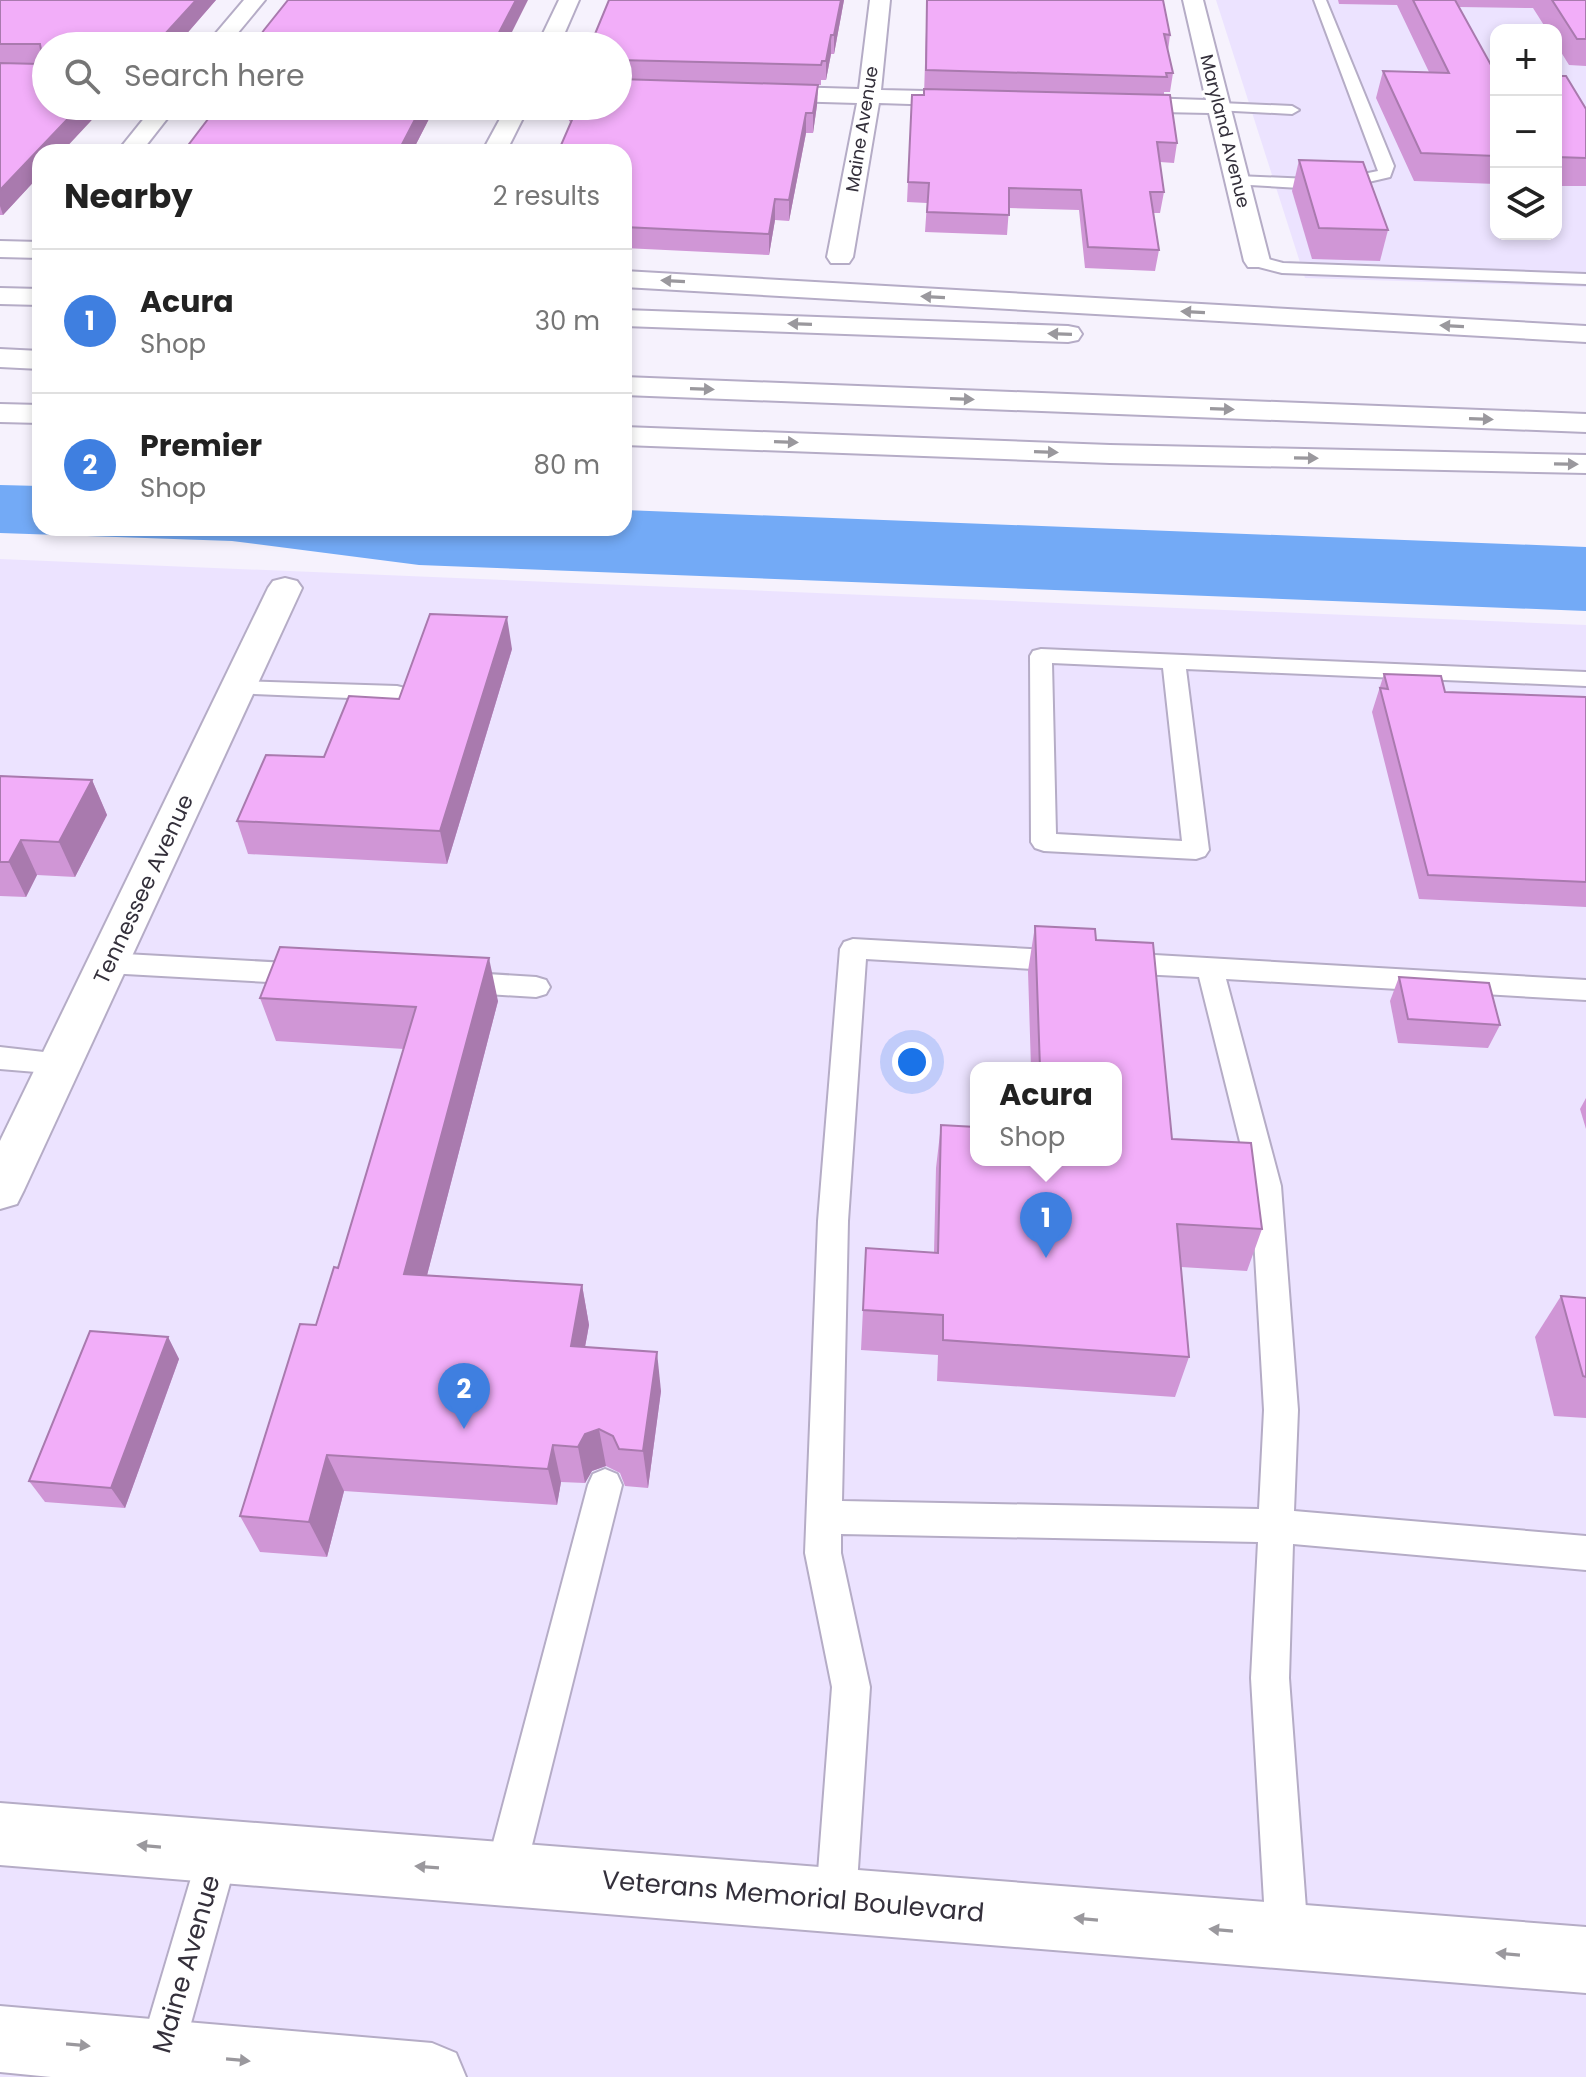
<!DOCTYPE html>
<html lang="en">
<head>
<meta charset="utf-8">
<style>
  :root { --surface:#fff; --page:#f2f2f2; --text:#222; --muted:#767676; --line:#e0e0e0; --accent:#864312 }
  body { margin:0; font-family:Poppins,sans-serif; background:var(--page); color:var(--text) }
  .controls { position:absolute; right:24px; top:24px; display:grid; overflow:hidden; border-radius:16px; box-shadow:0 4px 12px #0003 }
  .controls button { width:72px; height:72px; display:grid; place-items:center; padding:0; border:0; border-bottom:2px solid var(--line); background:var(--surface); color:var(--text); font:40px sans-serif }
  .you { position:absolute; left:912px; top:1062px; width:28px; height:28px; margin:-20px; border:6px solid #fff; border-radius:50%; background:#1a73e8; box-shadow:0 0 0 12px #1a73e833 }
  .badge { display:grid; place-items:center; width:52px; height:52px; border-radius:50%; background:var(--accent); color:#fff; font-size:26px; font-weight:700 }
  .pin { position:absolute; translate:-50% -66px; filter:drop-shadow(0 2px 4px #0008) }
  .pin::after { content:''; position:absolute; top:42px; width:28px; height:24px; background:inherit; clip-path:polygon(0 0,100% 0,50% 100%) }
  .popup { position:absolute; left:970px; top:1062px; width:152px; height:104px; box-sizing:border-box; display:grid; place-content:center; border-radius:16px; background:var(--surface); filter:drop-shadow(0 2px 6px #0005); font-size:26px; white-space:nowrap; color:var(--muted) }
  .popup b { font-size:30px; color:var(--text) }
  .popup::after { content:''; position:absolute; left:50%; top:100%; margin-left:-16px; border:16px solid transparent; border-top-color:var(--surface) }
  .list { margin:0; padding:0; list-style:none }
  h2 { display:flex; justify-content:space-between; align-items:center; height:104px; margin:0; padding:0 32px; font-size:34px }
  h2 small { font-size:26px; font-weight:400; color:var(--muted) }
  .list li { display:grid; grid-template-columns:52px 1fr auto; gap:24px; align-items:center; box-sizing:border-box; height:144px; padding:0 32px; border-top:2px solid var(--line) }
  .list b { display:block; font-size:30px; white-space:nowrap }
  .list p { margin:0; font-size:26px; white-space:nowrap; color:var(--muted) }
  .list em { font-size:26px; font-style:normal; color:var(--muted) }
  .icon { flex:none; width:44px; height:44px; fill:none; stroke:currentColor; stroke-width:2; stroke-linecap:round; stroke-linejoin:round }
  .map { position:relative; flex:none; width:1586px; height:2077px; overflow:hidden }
  .search { position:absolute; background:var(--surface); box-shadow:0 4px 12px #0003; left:32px; top:32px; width:600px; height:88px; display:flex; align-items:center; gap:20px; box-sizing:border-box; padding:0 28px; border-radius:44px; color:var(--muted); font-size:30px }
  .panel { position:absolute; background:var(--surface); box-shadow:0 4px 12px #0003; left:32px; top:144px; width:600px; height:392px; border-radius:24px }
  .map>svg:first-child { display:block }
  .built { fill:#ece3ff; fill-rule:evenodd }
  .water { fill:#73aaf6 }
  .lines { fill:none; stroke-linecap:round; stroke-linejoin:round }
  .lane-casing { stroke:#b5acc6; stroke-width:4 }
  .street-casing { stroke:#b5acc6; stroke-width:4 }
  .primary-casing { stroke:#b5acc6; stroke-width:4 }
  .highway-casing { stroke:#b5acc6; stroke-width:4 }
  .lane { fill:#fff; fill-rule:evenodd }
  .street { fill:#fff; fill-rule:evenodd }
  .primary { fill:#fff; fill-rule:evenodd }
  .highway { fill:#fff; fill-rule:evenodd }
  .wall { fill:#d096d6 }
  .shaded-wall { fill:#a97aae }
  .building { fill:#f2aef9; stroke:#a97aae; stroke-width:2 }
  .oneway { fill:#9a989d }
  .labels { text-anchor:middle; stroke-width:6; stroke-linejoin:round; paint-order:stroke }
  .far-street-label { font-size:18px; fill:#34303b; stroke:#fff }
  .street-label { font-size:22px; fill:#34303b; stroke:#fff }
  .near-street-label { font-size:26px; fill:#34303b; stroke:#fff }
</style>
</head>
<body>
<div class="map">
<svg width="1586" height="2077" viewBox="0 0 1586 2077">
  <rect width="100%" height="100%" fill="#f6f2fd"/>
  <g class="built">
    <path d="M1216 0H1586V287L1305 278ZM1496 30H1556V234H1496Z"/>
    <path d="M0 559 1586 625V2077H0ZM976 1068H1116V1160H976Z"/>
  </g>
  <path class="water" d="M0 485 40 486V528H624V510L1586 547V611L419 565 232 541 0 533Z"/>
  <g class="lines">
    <g class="lane-casing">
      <g id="lane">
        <path d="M1314 0H1326L1394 166 1390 177 1334 190 1232 184V178L1237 176 1334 180 1378 171Z"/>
        <path d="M1220 103 1292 106 1299 110 1292 114 1215 110 1213 107Z"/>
        <path d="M1257 256 1283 263 1586 274V284L1282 273 1251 265 1249 261Z"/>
        <path d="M1041 649 1586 672V686L1186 669 1209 850 1205 856 1196 859 1044 851 1035 848 1031 842 1030 656 1033 651ZM1052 663 1163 668 1182 841 1056 834Z"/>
        <path d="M238 681 397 686 405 688 408 693 405 698 397 700 230 693 227 688 230 683Z"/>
        <path d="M853 939 1066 951 1075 954 1079 961 1075 968 1066 971 866 959 848 1221 842 1501 1259 1509 1264 1410 1251 1186 1199 977 1120 973 1110 970 1107 963 1110 956 1120 953 1586 980V1000L1226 979 1281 1186 1298 1410 1294 1511 1586 1536V1570L1293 1544 1289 1678 1308 1936 1302 1951 1287 1957 1272 1951 1266 1936 1251 1678 1258 1542 841 1534V1553L870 1687 856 1899 850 1913 836 1919 822 1913 816 1899 832 1687 805 1553 818 1221 840 949 844 942Z"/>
        <path d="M107 953 306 964 316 967 320 974 316 981 306 984 107 973 97 970 94 963 97 956Z"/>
        <path d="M456 972 536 977 546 980 550 987 546 994 536 997 456 992 446 989 442 982 446 975Z"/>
        <path d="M0 1047 70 1055 74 1063 70 1071 60 1074 0 1069Z"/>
        <path d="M605 1469 617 1474 622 1485 525 1873 519 1887 505 1893 491 1887 485 1873 588 1485 593 1474Z"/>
        <path d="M219 1831 233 1837 239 1851 176 2077H132L199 1851 205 1837Z"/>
      </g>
    </g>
    <g class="street-casing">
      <g id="street">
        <path d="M244 0H265L227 46H205Z"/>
        <path d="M559 0H579L559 46H537Z"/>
        <path d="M870 0H890L881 90 971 92 982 99 971 106 879 103 853 257 849 263H831L827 257 857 103 756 100 745 93 756 86 859 89Z"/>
        <path d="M1183 0H1203L1270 261 1266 267H1248L1244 261 1209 113 1112 111 1104 109 1101 104 1104 99 1112 97 1206 100Z"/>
        <path d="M154 106H177L141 152H117Z"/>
        <path d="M507 106H529L506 152H482Z"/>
        <path d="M285 578 297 581 302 588 24 1190 17 1204 0 1209V1141L268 588 273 581Z"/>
      </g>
    </g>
    <g class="primary-casing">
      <g id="primary">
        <path d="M0 1803 1586 1927V1993L0 1865Z"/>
        <path d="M0 2006 432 2043 456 2053 466 2077H51L0 2072Z"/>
      </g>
    </g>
    <g class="highway-casing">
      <g id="highway">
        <path d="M0 241 40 242V258L0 257Z"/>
        <path d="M624 271 1586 326V342L624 287Z"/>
        <path d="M0 288 40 289V305L0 304Z"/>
        <path d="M624 310 1068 326 1078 328 1082 334 1078 340 1068 342 624 326Z"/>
        <path d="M0 349 40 351V369L0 367Z"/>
        <path d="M624 377 1586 414V432L624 395Z"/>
        <path d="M0 404 40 405V423L0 422Z"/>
        <path d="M624 427 1110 445 1586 455V473L1110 463 624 445Z"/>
      </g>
    </g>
    <use href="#lane" class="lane"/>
    <use href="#street" class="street"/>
    <use href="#primary" class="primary"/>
    <use href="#highway" class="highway"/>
  </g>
  <g class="wall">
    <path d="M0 0H216L176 46H46V106H123L121 108 104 107 40 152V175L3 215H0Z"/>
    <path d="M609 0H844L834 54H831L826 80H821V85L618 79V46Z"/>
    <path d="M927 0 1170 35 1168 51 1173 73 1170 92H1164V95L1177 143 1174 163 1160 162 1164 192 1160 213H1153L1159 250 1155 271 1085 268 1079 210 1009 208 1007 235 925 232 927 203 907 202 912 95H924Z"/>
    <path d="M1338 0H1586V66L1569 65 1556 44V30H1547L1533 8 1459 7 1496 74V184L1414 181 1376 98 1383 71 1429 72 1397 5 1339 4Z"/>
    <path d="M1556 76 1586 109V186H1556Z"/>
    <path d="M818 85 817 105 813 133H806L789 221 775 220 769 255 624 248V152L569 121 568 106H618Z"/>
    <path d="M218 106H459L453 116 431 115 412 152H183Z"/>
    <path d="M1299 160 1388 230 1380 261 1312 259 1292 191Z"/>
    <path d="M512 649 447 864 248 854 237 821 324 757Z"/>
    <path d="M1384 674 1445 692 1586 697V907L1419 899 1372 712Z"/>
    <path d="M0 776 92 780 107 815 75 877 37 875 26 897 0 896Z"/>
    <path d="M1035 926 1096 940 1172 1139 1262 1229 1247 1271 1181 1267 1189 1357 1175 1397 937 1381 938 1355 861 1350 866 1248 934 1253 936 1168 941 1125 1116 1160V1068H1031L1028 971Z"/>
    <path d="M1399 977 1500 1025 1488 1048 1398 1043 1390 1001Z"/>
    <path d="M260 998 498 1001 427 1275 582 1285 589 1325 585 1347 661 1391 648 1488 625 1486 620 1473 606 1466 592 1471 585 1483 561 1482 557 1505 344 1491 327 1557 260 1552 240 1516 338 1268 404 1049 276 1041Z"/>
    <path d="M1586 1098V1129L1580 1109Z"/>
    <path d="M1561 1296 1586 1298V1418L1554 1416 1535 1337Z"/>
    <path d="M168 1337 179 1359 125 1508 45 1502 29 1481Z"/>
  </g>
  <g class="shaded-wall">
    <path d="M196 0H216L176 46H154Z"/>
    <path d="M516 0H528L505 46H492Z"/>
    <path d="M841 0H844L834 54V35Z"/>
    <path d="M831 35V54L826 80V61Z"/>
    <path d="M818 85 817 105 813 133V113Z"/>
    <path d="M80 106H104V107L62 152H40V175L3 215 0 206V190Z"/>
    <path d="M422 106H430L431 115 412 152H398Z"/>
    <path d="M452 106H459L453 116Z"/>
    <path d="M806 113V133L789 221V200Z"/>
    <path d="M775 199V220L769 255V234Z"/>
    <path d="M507 617 512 649 447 864 440 831Z"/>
    <path d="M92 780 107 815 75 877 59 842Z"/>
    <path d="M21 840 37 875 26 897 9 862Z"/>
    <path d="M489 958 498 1001 417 1314 404 1274Z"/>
    <path d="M582 1285 589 1325 578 1385 571 1346Z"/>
    <path d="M168 1337 179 1359 125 1508 111 1488Z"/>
    <path d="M657 1352 661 1391 648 1488 643 1451Z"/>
    <path d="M599 1429 606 1466 592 1471 585 1483 578 1447 585 1434Z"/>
    <path d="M553 1445 561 1482 557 1505 548 1469Z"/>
    <path d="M327 1455 344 1491 327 1557 309 1522Z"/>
  </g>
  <g class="building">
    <path d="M0 0H196L154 46H46V106H80L0 190V63L40 64 43 61 40 44H0Z"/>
    <path d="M288 0H516L492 46H253L264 30Z"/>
    <path d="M609 0H841L834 35H831L826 61H822L821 65 618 60V46H590Z"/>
    <path d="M927 0H1163L1170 35 1164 34 1173 73H1166L1167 77 926 70Z"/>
    <path d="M1413 0H1455L1496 74V156L1421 153 1383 71 1449 73Z"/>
    <path d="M1552 0H1586V39H1577Z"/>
    <path d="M1556 76H1566L1586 109V158L1556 157Z"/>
    <path d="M618 79 818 85 813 113H806L789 200 775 199 769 234 624 227V152H558L578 106H618Z"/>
    <path d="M924 89 1170 95 1177 143 1157 142 1164 192H1150L1159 250 1088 247 1081 190 1009 188V215L927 212 929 183 908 182 912 95H924Z"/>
    <path d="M218 106H422L398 152H183Z"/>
    <path d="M1299 160 1363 162 1388 230 1319 228Z"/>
    <path d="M430 614 507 617 440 831 237 821 266 755 324 757 349 696 399 699Z"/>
    <path d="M1384 674 1441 676 1445 692 1586 697V882L1428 875 1380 688 1388 689Z"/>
    <path d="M0 776 92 780 59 842 21 840 9 862H0Z"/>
    <path d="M1035 926 1095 929 1096 940 1153 943 1172 1139 1251 1143 1262 1229 1177 1224 1189 1357 943 1340V1315L863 1310 866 1248 938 1253 941 1125 976 1127V1160H1116V1068H1040Z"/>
    <path d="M280 947 489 958 404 1274 582 1285 571 1346 657 1352 643 1451 619 1449 613 1436 599 1429 585 1434 578 1447 553 1445 548 1469 327 1455 309 1522 240 1516 300 1324 316 1325 334 1267 338 1268 416 1007 260 998Z"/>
    <path d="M1399 977 1489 983 1500 1025 1408 1019Z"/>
    <path d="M1561 1296 1586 1298V1377L1583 1376Z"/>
    <path d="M90 1331 168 1337 111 1488 29 1481Z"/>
  </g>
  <defs><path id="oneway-solid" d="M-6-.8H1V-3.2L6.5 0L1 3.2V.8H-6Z" transform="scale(2)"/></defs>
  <g class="oneway">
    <use href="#oneway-solid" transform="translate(673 281) rotate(-177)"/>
    <use href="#oneway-solid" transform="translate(933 297) rotate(-177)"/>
    <use href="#oneway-solid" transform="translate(1193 312) rotate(-177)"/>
    <use href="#oneway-solid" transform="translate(800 324) rotate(-178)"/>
    <use href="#oneway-solid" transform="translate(1452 326) rotate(-177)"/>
    <use href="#oneway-solid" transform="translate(1060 334) rotate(-178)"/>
    <use href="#oneway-solid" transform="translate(702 389) rotate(2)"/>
    <use href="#oneway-solid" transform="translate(962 399) rotate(2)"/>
    <use href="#oneway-solid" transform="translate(1222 409) rotate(2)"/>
    <use href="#oneway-solid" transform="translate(1481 419) rotate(2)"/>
    <use href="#oneway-solid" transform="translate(786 442) rotate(2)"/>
    <use href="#oneway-solid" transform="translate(1046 452) rotate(2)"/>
    <use href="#oneway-solid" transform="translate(1306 458) rotate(1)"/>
    <use href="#oneway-solid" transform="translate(1566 464) rotate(1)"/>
    <use href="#oneway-solid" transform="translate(149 1846) rotate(-175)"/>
    <use href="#oneway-solid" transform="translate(427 1867) rotate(-176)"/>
    <use href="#oneway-solid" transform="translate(1086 1919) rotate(-175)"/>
    <use href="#oneway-solid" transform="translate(1221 1930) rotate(-175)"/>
    <use href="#oneway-solid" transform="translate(1508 1954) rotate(-175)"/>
    <use href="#oneway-solid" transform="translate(78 2045) rotate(5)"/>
    <use href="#oneway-solid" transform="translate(238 2060) rotate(5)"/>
  </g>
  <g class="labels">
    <g class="far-street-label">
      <text transform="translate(862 129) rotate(-81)" y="6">Maine Avenue</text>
      <text transform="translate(1225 131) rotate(76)" y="6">Maryland Avenue</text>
    </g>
    <g class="street-label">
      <text transform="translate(143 889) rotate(-65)" y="8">Tennessee Avenue</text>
    </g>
    <g class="near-street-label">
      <text transform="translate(793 1896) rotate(5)" y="9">Veterans Memorial Boulevard</text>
      <text transform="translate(186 1964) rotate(-74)" y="9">Maine Avenue</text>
    </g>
  </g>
</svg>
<div class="controls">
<button>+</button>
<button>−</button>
<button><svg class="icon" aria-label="layers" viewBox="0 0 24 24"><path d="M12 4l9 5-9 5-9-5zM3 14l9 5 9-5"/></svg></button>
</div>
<div class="you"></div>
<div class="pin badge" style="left:1046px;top:1258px;background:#3f7fe0">1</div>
<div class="popup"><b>Acura</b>Shop</div>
<div class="pin badge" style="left:464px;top:1429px;background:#3f7fe0">2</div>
<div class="search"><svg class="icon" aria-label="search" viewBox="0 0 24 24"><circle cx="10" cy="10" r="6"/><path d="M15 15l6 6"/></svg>Search here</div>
<section class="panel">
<h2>Nearby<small>2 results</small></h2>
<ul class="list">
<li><span class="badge" style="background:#3f7fe0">1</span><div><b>Acura</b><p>Shop</p></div><em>30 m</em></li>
<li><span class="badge" style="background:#3f7fe0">2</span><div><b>Premier</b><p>Shop</p></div><em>80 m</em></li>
</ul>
</section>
</div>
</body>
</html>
